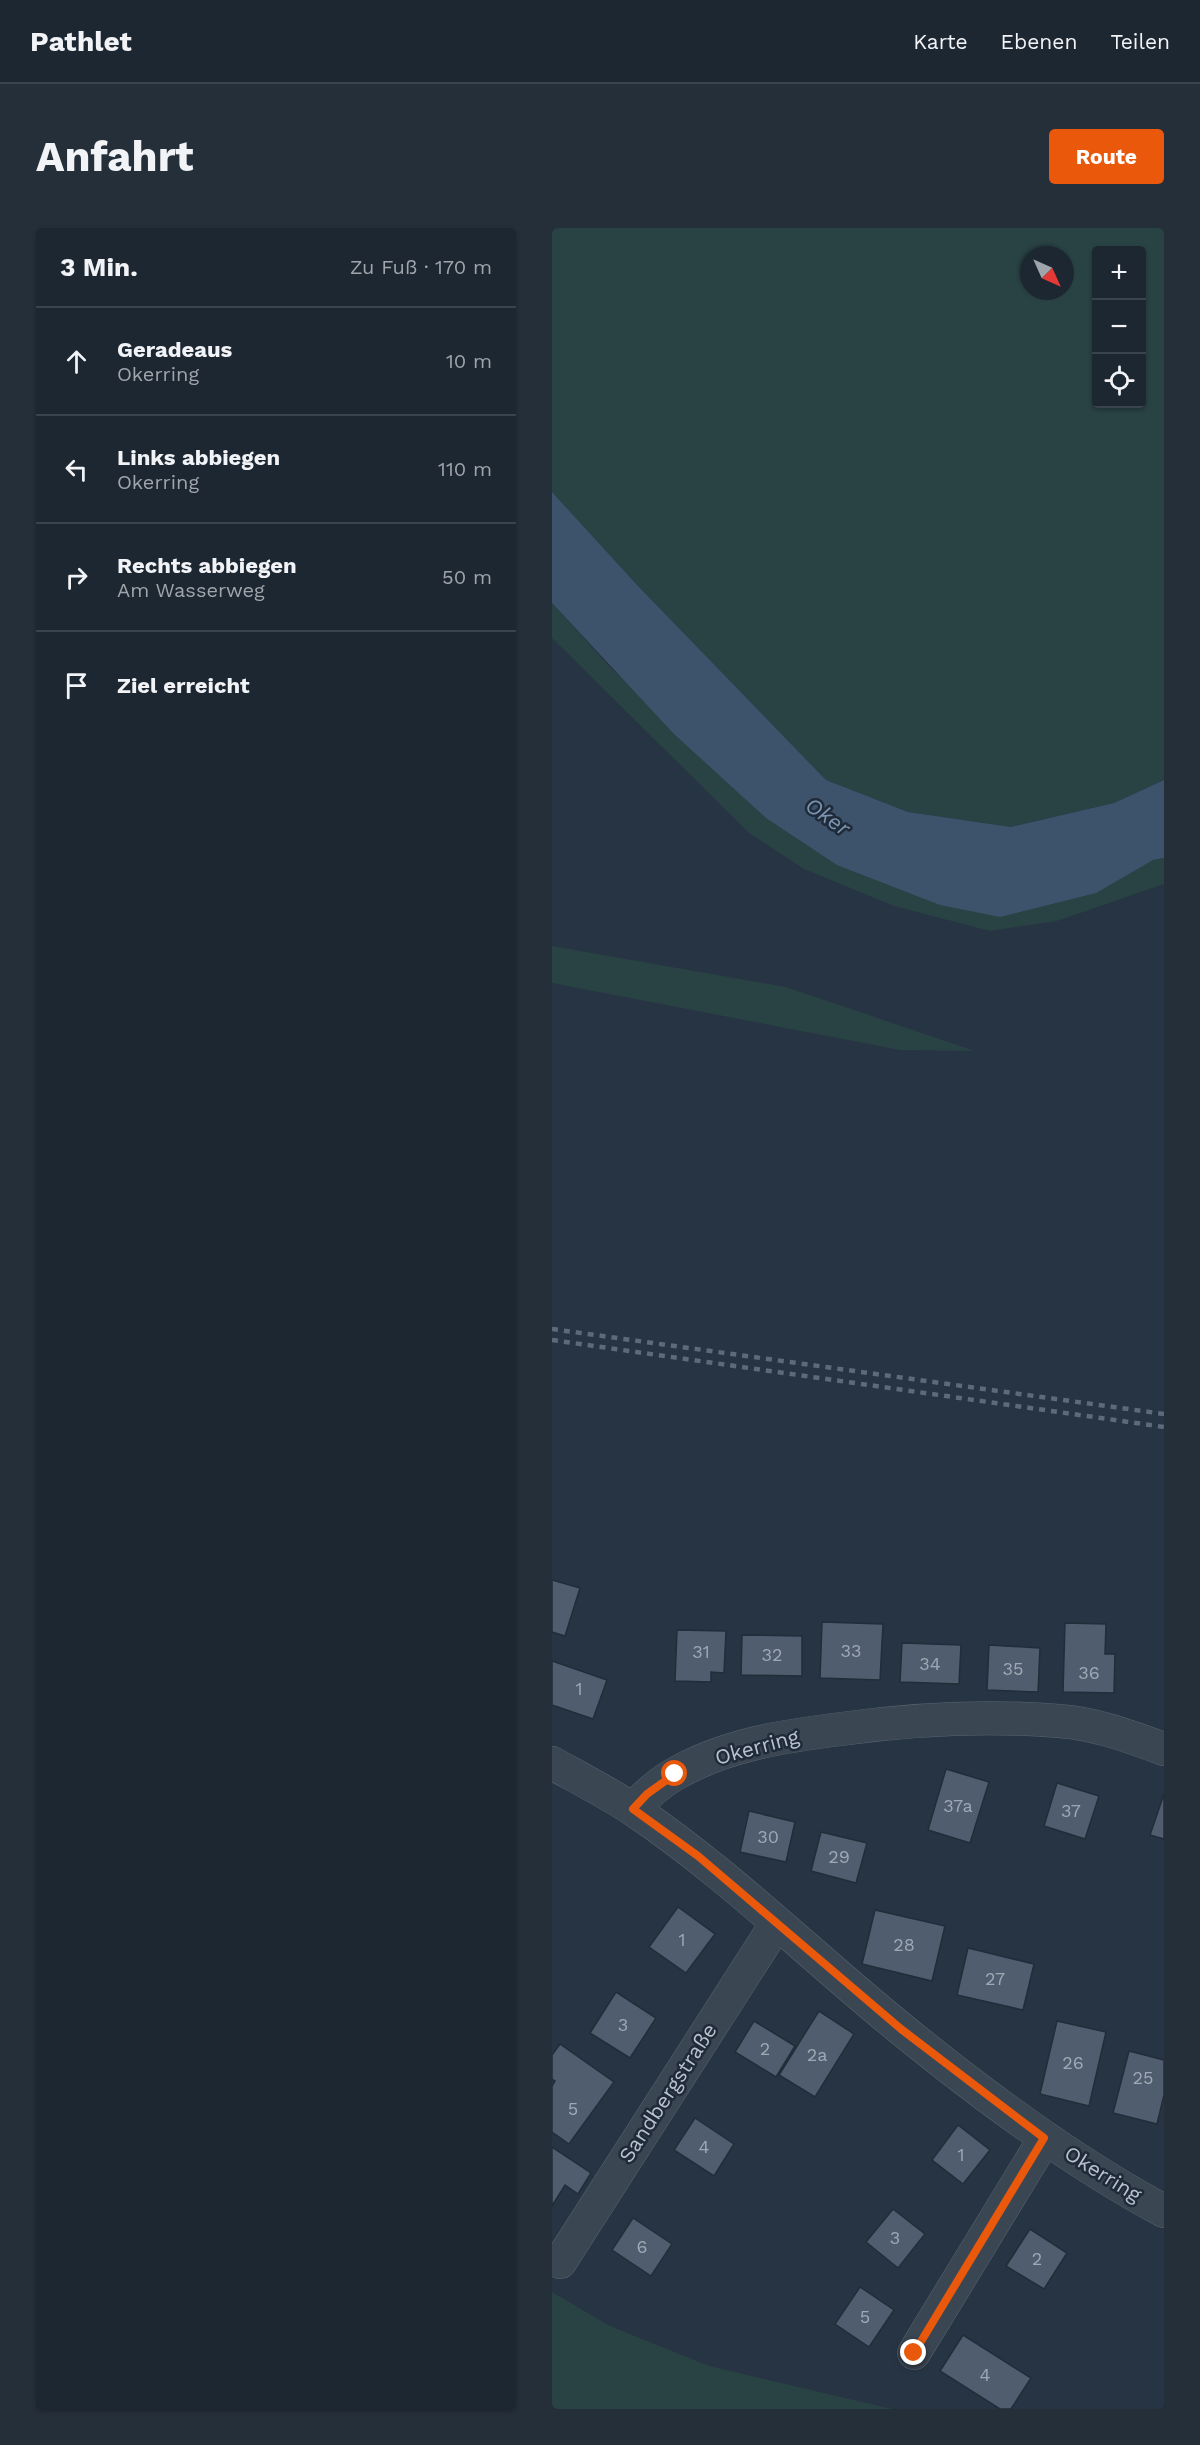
<!DOCTYPE html>
<html lang="de">
<head>
<meta charset="utf-8">
<style>
  :root { --surface:#1d2732; --page:#252f3a; --text:#f1f3f6; --muted:#a0a5ac; --line:#3b444d; --accent:#ea580c }
  body { margin:0; font-family:"Work Sans",sans-serif; background:var(--page); color:var(--text) }
  .controls { position:absolute; right:18px; top:18px; display:grid; overflow:hidden; border-radius:6px; box-shadow:0 2px 4px #0004 }
  .controls button { width:54px; height:54px; display:grid; place-items:center; padding:0; border:0; border-bottom:2px solid var(--line); background:var(--surface); color:var(--text); font:30px sans-serif }
  .compass { position:absolute; left:468px; top:18px; width:54px; height:54px; border-radius:50%; background:var(--surface); box-shadow:0 2px 4px #0004; rotate:135deg }
  .stop { position:absolute; width:18px; height:18px; margin:-14px; border:4px solid #ea580c; border-radius:50%; background:#fff }
  .stop.end { background:#ea580c; border-color:#fff; box-shadow:0 2px 6px #0008 }
  .list { margin:0; padding:0; list-style:none }
  h2 { display:flex; justify-content:space-between; align-items:center; height:78px; margin:0; padding:0 24px; font-size:26px }
  h2 small { font-size:20px; font-weight:400; color:var(--muted) }
  .list li { display:grid; grid-template-columns:39px 1fr auto; gap:18px; align-items:center; box-sizing:border-box; height:108px; padding:0 24px; border-top:2px solid var(--line) }
  .list b { display:block; font-size:22px; white-space:nowrap }
  .list p { margin:0; font-size:20px; white-space:nowrap; color:var(--muted) }
  .list em { font-size:20px; font-style:normal; color:var(--muted) }
  .icon { flex:none; width:33px; height:33px; fill:none; stroke:currentColor; stroke-width:2; stroke-linecap:round; stroke-linejoin:round }
  .map { position:relative; flex:none; width:612px; height:2181px; overflow:hidden; border-radius:6px }
  header { display:flex; align-items:center; gap:36px; box-sizing:border-box; height:84px; padding:0 30px; background:var(--surface); border-bottom:2px solid var(--line) }
  header strong { font-size:28px }
  nav { display:flex; gap:33px; margin-inline-start:auto; font-size:21px }
  .intro { display:flex; align-items:center; justify-content:space-between; box-sizing:border-box; height:144px; padding:0 36px }
  h1 { margin:0; font-size:42px }
  .button { padding:15px 27px; border-radius:6px; background:var(--accent); color:#fff; font-size:21px; font-weight:700 }
  main { display:flex; gap:36px; padding:0 36px }
  aside { flex:1; background:var(--surface); border-radius:6px; box-shadow:0 2px 4px #0004 }
  .map>svg:first-child { display:block }
  .green { fill:#294244; fill-rule:evenodd }
  .water { fill:#3d536c }
  .building { fill:#505d6e; stroke:#222d3a; stroke-width:1.5 }
  .lines { fill:none; stroke-linecap:round; stroke-linejoin:round }
  .minor-casing { stroke:#5a6470; stroke-width:34 }
  .minor { stroke:#3b4653; stroke-width:33 }
  .rail { stroke:#5d6a7a; stroke-width:4.5; stroke-dasharray:6 6; stroke-linecap:butt }
  .route { stroke:#ea580c; stroke-width:8 }
  .labels { text-anchor:middle; stroke-width:5; stroke-linejoin:round; paint-order:stroke }
  .number-label { font-size:18px; fill:#9fa8b5 }
  .street-label { font-size:21px; fill:#b9c1cd; stroke:#202b39 }
  .water-label { font-size:22px; font-style:italic; fill:#7993b0; stroke:#202b39 }
</style>
</head>
<body>
<header>
<strong>Pathlet</strong>
<nav><a>Karte</a><a>Ebenen</a><a>Teilen</a></nav>
</header>
<div class="intro"><h1>Anfahrt</h1><a class="button">Route</a></div>
<main>
<aside>
<h2>3 Min.<small>Zu Fuß · 170 m</small></h2>
<ul class="list">
<li><svg class="icon" aria-label="ahead" viewBox="0 0 24 24"><path d="M12 20V5M6 11l6-6 6 6"/></svg><div><b>Geradeaus</b><p>Okerring</p></div><em>10 m</em></li>
<li><svg class="icon" aria-label="left" viewBox="0 0 24 24"><path d="M17 20v-9H6M10 6l-5 5 5 5"/></svg><div><b>Links abbiegen</b><p>Okerring</p></div><em>110 m</em></li>
<li><svg class="icon" aria-label="right" viewBox="0 0 24 24"><path d="M7 20v-9h11M14 6l5 5-5 5"/></svg><div><b>Rechts abbiegen</b><p>Am Wasserweg</p></div><em>50 m</em></li>
<li><svg class="icon" aria-label="arrive" viewBox="0 0 24 24"><path d="M6 21V4h12l-3 4 3 4H6"/></svg><div><b>Ziel erreicht</b></div></li>
</ul>
</aside>
<div class="map">
<svg width="612" height="2181" viewBox="0 0 612 2181">
  <rect width="100%" height="100%" fill="#273443"/>
  <g class="green">
    <path d="M0 0H612V552L562 575 459 599 356 584 274 552 86 358 0 264ZM544 22H590V176H544ZM477 27H513V63H477Z"/>
    <path d="M0 375 56 437 214 590 601 632 612 630V656L505 693 438 703 342 678 252 641 197 605 0 410Z"/>
    <path d="M0 718 234 759 423 823 348 822 0 755Z"/>
    <path d="M0 2064 58 2098 157 2138 340 2181H0Z"/>
  </g>
  <path class="water" d="M0 264 86 358 274 552 356 584 459 599 562 575 612 552V630L601 632 544 665 448 689 388 677 285 637 214 590 122 506 0 375Z"/>
  <g class="building">
    <path d="M0 1352 28 1360 13 1408 0 1404Z"/>
    <path d="M270 1394 331 1396 328 1452 268 1450Z"/>
    <path d="M513 1395 554 1396 553 1426H563L562 1465 511 1464Z"/>
    <path d="M125 1402 174 1403 172 1445 159 1444V1454L123 1453Z"/>
    <path d="M190 1407 250 1408V1448L189 1447Z"/>
    <path d="M350 1415 409 1417 407 1456 348 1454Z"/>
    <path d="M437 1417 488 1420 486 1464 435 1462Z"/>
    <path d="M0 1433 55 1452 41 1491 0 1477Z"/>
    <path d="M394 1541 437 1554 418 1615 376 1602Z"/>
    <path d="M505 1555 547 1568 533 1611 492 1598Z"/>
    <path d="M612 1566V1611L598 1607Z"/>
    <path d="M197 1583 243 1594 234 1634 188 1624Z"/>
    <path d="M269 1604 315 1615 304 1655 259 1643Z"/>
    <path d="M126 1679 163 1706 134 1745 97 1719Z"/>
    <path d="M323 1682 393 1698 380 1753 310 1736Z"/>
    <path d="M416 1720 482 1736 471 1782 405 1767Z"/>
    <path d="M64 1764 104 1790 78 1830 38 1805Z"/>
    <path d="M267 1783 302 1806 263 1869 227 1847Z"/>
    <path d="M202 1793 243 1818 224 1849 183 1824Z"/>
    <path d="M505 1793 554 1804 537 1878 488 1866Z"/>
    <path d="M8 1816 62 1854 17 1916 0 1904V1858L3 1853 0 1851V1827Z"/>
    <path d="M577 1823 612 1832V1867L605 1896 561 1885Z"/>
    <path d="M143 1890 182 1916 162 1948 122 1922Z"/>
    <path d="M406 1897 438 1922 411 1956 380 1932Z"/>
    <path d="M0 1919 39 1945 26 1966 13 1957 0 1978Z"/>
    <path d="M341 1981 373 2006 346 2040 314 2014Z"/>
    <path d="M81 1990 120 2016 99 2048 60 2022Z"/>
    <path d="M478 2001 515 2025 492 2061 454 2038Z"/>
    <path d="M308 2059 342 2082 317 2119 283 2096Z"/>
    <path d="M411 2107 479 2150 459 2181H448L388 2143Z"/>
  </g>
  <g class="lines">
    <g class="minor-casing">
      <g id="minor">
        <path d="M0 1535C27 1550 56 1565 82 1582 177 1646 259 1728 348 1800 429 1866 520 1934 612 1983"/>
        <path d="M81 1581C93 1568 107 1555 123 1546 173 1517 232 1508 289 1501 360 1491 434 1487 507 1493 542 1495 579 1509 612 1521"/>
        <path d="M8 2034 225 1695"/>
        <path d="M362 2125 493 1910"/>
      </g>
    </g>
    <use href="#minor" class="minor"/>
    <g class="rail">
      <path d="M0 1101 612 1186"/>
      <path d="M0 1112 612 1199"/>
    </g>
  </g>
  <g class="lines">
    <path class="route" d="M123 1546 95 1566 81 1581 146 1628 349 1801 492 1910 362 2125"/>
  </g>
  <g class="labels">
    <g class="number-label">
      <text x="299" y="1429">33</text>
      <text x="149" y="1430">31</text>
      <text x="220" y="1433">32</text>
      <text x="378" y="1442">34</text>
      <text x="461" y="1447">35</text>
      <text x="537" y="1451">36</text>
      <text x="27" y="1467">1</text>
      <text x="406" y="1584">37a</text>
      <text x="519" y="1589">37</text>
      <text x="216" y="1615">30</text>
      <text x="287" y="1635">29</text>
      <text x="130" y="1718">1</text>
      <text x="352" y="1723">28</text>
      <text x="443" y="1757">27</text>
      <text x="71" y="1803">3</text>
      <text x="213" y="1827">2</text>
      <text x="265" y="1833">2a</text>
      <text x="521" y="1841">26</text>
      <text x="591" y="1856">25</text>
      <text x="21" y="1887">5</text>
      <text x="152" y="1925">4</text>
      <text x="409" y="1933">1</text>
      <text x="343" y="2016">3</text>
      <text x="90" y="2025">6</text>
      <text x="485" y="2037">2</text>
      <text x="313" y="2095">5</text>
      <text x="433" y="2153">4</text>
    </g>
    <g class="street-label">
      <text transform="translate(205 1519) rotate(-15)" y="7">Okerring</text>
      <text transform="translate(116 1865) rotate(-57)" y="7">Sandbergstraße</text>
      <text transform="translate(551 1946) rotate(32)" y="7">Okerring</text>
    </g>
    <g class="water-label">
      <text transform="translate(276 588) rotate(35)" y="8">Oker</text>
    </g>
  </g>
</svg>
<div class="controls">
<button>+</button>
<button>−</button>
<button><svg class="icon" aria-label="locate" viewBox="0 0 24 24"><circle cx="12" cy="12" r="6"/><path d="M12 2v4M12 18v4M2 12h4M18 12h4"/></svg></button>
</div>
<svg class="compass" viewBox="-18 -18 36 36"><path d="M0-13l5 13h-10z" fill="#e53935"/><path d="M0 13l5-13h-10z" fill="#a0a5ac"/></svg>
<div class="stop" style="left:123px;top:1546px"></div>
<div class="stop end" style="left:362px;top:2125px"></div>
</div>
</main>
</body>
</html>
